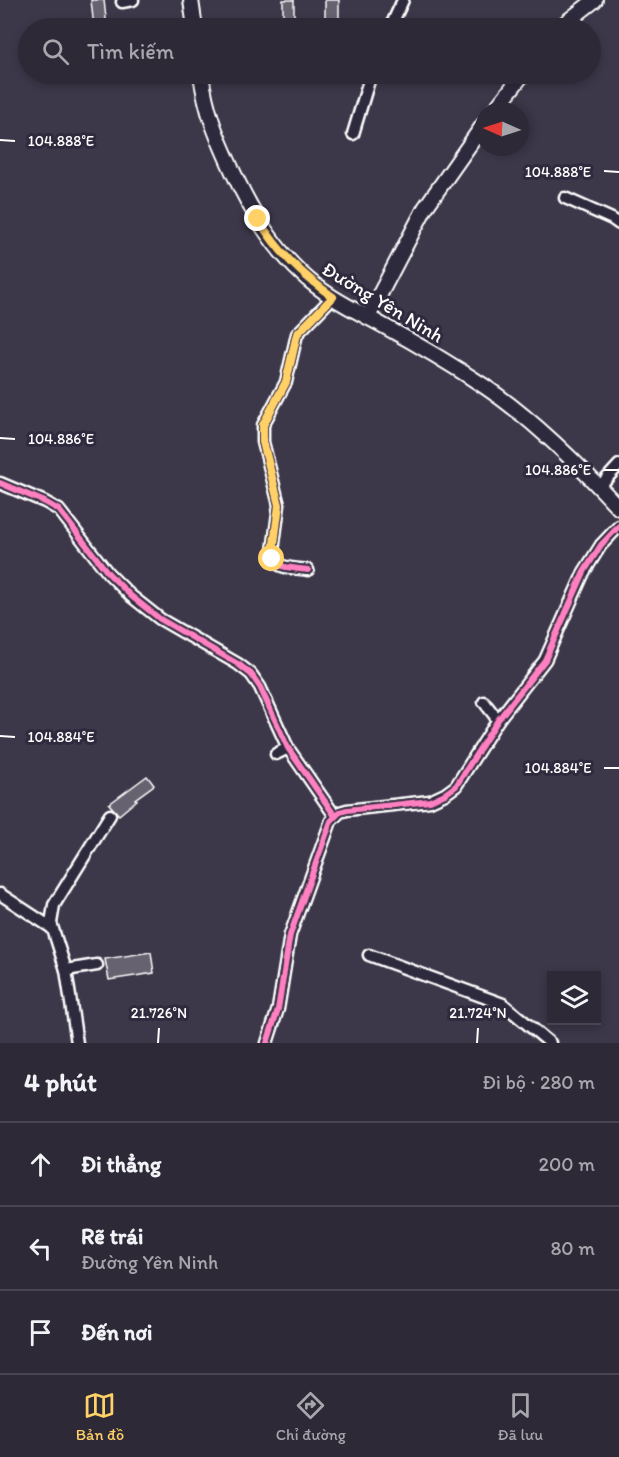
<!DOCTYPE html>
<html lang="vi">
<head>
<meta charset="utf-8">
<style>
  :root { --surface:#2d2937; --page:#35313f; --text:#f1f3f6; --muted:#a7a6ad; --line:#484552; --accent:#ffd166 }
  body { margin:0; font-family:Itim,sans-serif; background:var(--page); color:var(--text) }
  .controls { position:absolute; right:18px; bottom:18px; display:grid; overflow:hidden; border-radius:0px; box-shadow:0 3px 9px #0003 }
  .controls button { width:54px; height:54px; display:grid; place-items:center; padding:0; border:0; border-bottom:2px solid var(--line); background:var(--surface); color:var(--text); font:30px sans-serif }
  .compass { position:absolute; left:475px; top:102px; width:54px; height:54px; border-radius:50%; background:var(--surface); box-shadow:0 3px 9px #0003; rotate:273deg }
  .stop { position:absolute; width:18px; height:18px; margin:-14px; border:4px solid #ffd166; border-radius:50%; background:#fff }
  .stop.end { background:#ffd166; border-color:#fff; box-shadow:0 2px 6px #0008 }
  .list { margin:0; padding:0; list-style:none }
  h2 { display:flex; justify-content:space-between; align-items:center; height:78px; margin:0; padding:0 24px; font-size:26px }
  h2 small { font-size:20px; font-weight:400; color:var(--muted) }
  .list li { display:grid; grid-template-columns:39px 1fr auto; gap:18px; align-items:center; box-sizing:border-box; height:84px; padding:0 24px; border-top:2px solid var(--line) }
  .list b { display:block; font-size:22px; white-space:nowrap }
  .list p { margin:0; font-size:20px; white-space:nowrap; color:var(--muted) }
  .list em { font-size:20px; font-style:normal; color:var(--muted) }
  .icon { flex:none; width:33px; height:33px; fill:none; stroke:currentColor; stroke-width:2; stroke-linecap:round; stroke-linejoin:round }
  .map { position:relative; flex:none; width:619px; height:1043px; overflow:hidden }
  .search { position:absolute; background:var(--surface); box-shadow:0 3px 9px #0003; left:18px; right:18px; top:18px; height:66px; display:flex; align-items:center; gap:15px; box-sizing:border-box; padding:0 21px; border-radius:33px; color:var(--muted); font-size:22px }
  .sheet { height:330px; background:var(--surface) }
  nav { display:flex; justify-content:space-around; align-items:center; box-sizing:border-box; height:84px; border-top:2px solid var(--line); background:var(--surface); font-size:16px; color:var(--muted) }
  nav a { display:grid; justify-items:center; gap:3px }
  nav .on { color:var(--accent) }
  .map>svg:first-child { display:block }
  .building { fill:#666270; stroke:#fff; stroke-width:1.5 }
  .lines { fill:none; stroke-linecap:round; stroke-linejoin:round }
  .minor-casing { stroke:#fff; stroke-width:15 }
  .major-casing { stroke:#fff; stroke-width:18 }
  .minor { stroke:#2f2a3d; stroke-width:10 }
  .major { stroke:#2f2a3d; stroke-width:14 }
  .cycleway-casing { stroke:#2f2a3d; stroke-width:10 }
  .cycleway { stroke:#ff80c0; stroke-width:6 }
  .route { stroke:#ffd166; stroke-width:8 }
  .ticks { fill:none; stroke:#fff; stroke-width:2 }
  .labels { text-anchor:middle; stroke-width:6; stroke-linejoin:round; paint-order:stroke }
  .street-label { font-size:20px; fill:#fff; stroke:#2f2a3d }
  .ticks-label { font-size:15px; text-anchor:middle; fill:#fff; stroke:#2f2a3d; stroke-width:6; stroke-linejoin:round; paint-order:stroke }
</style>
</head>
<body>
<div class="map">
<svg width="619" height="1043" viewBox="0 0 619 1043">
  <rect width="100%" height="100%" fill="#3c3749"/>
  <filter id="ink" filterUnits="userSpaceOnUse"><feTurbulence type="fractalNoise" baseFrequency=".0167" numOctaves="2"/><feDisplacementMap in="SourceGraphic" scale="12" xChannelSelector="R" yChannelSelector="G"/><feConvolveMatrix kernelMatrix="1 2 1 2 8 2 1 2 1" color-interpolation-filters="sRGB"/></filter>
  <g filter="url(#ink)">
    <g class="building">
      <path d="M91 0H104L107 28H94Z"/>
      <rect x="283" y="0" width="11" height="28"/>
      <rect x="325" y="0" width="14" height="28"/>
      <path d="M147 776 154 785 135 799 137 800 119 815 109 804Z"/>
      <path d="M151 952 154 973 109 980 105 959Z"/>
    </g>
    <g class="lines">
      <g class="minor-casing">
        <g id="minor">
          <path d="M122 2 133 0"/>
          <path d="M390 28 403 0"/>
          <path d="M353 134 371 74"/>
          <path d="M565 198 612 219 619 224"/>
          <path d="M0 483 45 502 59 510 108 573 131 596 160 619 238 664 251 674 260 687 288 748 335 816"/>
          <path d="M599 487 619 465"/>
          <path d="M308 570C297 568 278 569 272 559L279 505 263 442V425L286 382 297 334 333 297"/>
          <path d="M484 702 498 720"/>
          <path d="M276 754 288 748"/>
          <path d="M0 894 52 928"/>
          <path d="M369 955 503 1004 550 1043"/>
          <path d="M66 970 97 965"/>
          <path d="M77 1043 66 970 51 923 54 905 110 815"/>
          <path d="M267 1043 278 1009 290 935 331 821 340 812 347 810 430 801 445 794 456 786 498 720 545 660 584 572 601 545 619 526"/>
        </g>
      </g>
      <g class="major-casing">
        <g id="major">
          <path d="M191 0 195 28"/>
          <path d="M559 28 595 0"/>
          <path d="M201 74C206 112 217 137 233 172 251 210 271 245 302 274 325 296 355 310 382 325 417 344 451 364 484 386 530 417 581 467 619 508"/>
          <path d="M494 111 523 74"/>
          <path d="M368 317 425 208 484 124"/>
        </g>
      </g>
      <use href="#minor" class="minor"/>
      <use href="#major" class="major"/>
      <g class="cycleway-casing">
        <g id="cycleway">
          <path d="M0 483 45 502 59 510 108 573 131 596 160 619 238 664 251 674 260 687 288 748 335 816"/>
          <path d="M308 570C297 568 278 569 272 559L279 505 263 442V425L286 382 297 334 333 297"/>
          <path d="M267 1043 278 1009 290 935 331 821 340 812 347 810 430 801 445 794 456 786 498 720 545 660 584 572 601 545 619 526"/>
        </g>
      </g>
      <use href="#cycleway" class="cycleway"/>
    </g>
  </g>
  <g class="lines" filter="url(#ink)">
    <path class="route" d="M258 219C279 253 301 274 333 297L297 334 286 382 263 425V442L279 505 272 559"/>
  </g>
  <path class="ticks" d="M0 140 15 141M604 171 619 172M0 438 15 439M604 470H619M0 736 15 737M604 768H619M158 1043 159 1028M477 1043 478 1028"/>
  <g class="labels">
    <g class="street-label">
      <text transform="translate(383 302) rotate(31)" y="7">Đường Yên Ninh</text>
    </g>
  </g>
  <g class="ticks-label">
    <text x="61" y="146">104.888°E</text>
    <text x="558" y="177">104.888°E</text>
    <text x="61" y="444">104.886°E</text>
    <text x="558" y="475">104.886°E</text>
    <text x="61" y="742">104.884°E</text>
    <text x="558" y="773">104.884°E</text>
    <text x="159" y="1018">21.726°N</text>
    <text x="478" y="1018">21.724°N</text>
  </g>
</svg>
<div class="controls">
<button><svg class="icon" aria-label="layers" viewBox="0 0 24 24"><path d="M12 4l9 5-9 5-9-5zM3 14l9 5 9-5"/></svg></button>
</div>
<svg class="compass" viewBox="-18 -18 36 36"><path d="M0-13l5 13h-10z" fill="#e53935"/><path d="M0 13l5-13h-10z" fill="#a7a6ad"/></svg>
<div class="stop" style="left:272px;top:559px"></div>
<div class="stop end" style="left:258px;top:219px"></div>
<div class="search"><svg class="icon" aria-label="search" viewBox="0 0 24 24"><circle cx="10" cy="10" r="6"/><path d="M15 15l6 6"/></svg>Tìm kiếm</div>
</div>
<section class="sheet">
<h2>4 phút<small>Đi bộ · 280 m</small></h2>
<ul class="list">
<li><svg class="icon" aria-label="ahead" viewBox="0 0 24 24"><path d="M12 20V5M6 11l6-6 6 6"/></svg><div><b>Đi thẳng</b></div><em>200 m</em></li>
<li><svg class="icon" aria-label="left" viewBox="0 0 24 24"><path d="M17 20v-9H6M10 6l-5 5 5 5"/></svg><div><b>Rẽ trái</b><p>Đường Yên Ninh</p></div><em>80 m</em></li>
<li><svg class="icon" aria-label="arrive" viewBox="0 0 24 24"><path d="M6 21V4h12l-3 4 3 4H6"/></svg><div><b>Đến nơi</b></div></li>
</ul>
</section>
<nav>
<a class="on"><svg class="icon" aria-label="map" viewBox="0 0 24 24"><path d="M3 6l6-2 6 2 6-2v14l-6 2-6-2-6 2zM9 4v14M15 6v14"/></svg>Bản đồ</a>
<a><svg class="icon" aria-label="directions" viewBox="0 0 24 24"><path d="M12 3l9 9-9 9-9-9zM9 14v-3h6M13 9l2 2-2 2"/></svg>Chỉ đường</a>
<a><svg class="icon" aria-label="saved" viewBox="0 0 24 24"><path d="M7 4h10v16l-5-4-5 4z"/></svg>Đã lưu</a>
</nav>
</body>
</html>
